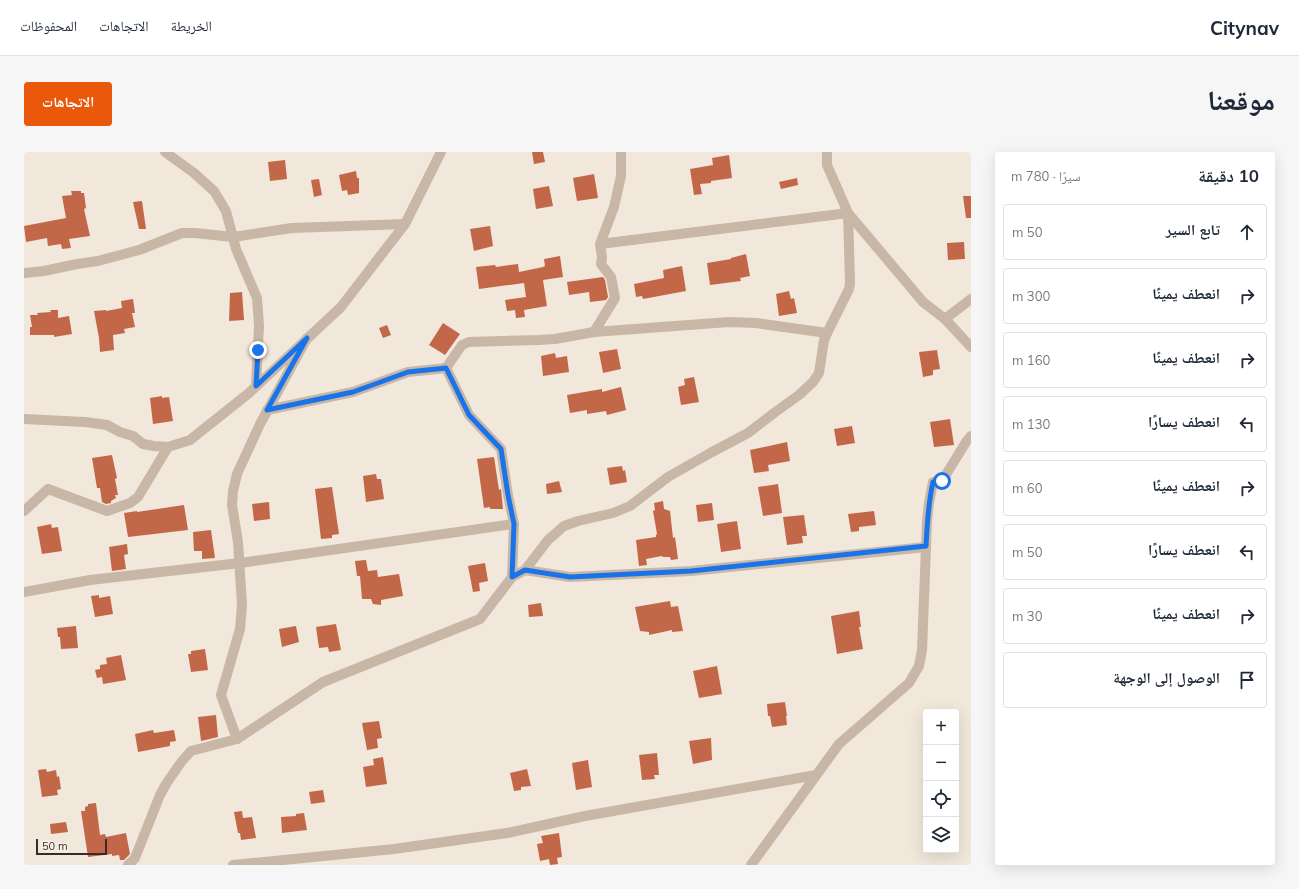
<!DOCTYPE html>
<html lang="ar">
<head>
<meta charset="utf-8">
<style>
  :root { --surface:#fff; --page:#f6f6f7; --text:#1f2937; --muted:#747a83; --line:#e0e1e3; --accent:#ea580c }
  body { margin:0; font-family:Mulish,"Noto Naskh Arabic",sans-serif; background:var(--page); color:var(--text); direction:rtl }
  .controls { position:absolute; right:12px; bottom:12px; display:grid; overflow:hidden; border-radius:4px; box-shadow:0 4px 16px #0002 }
  .controls button { width:36px; height:36px; display:grid; place-items:center; padding:0; border:0; border-bottom:1px solid var(--line); background:var(--surface); color:var(--text); font:20px sans-serif }
  .scale { position:absolute; left:12px; bottom:10px; width:71px; box-sizing:border-box; padding-left:4px; border:2px solid #352c27; border-top:0; font-size:11px; line-height:14px; white-space:nowrap; color:#352c27; -webkit-text-stroke:3px #f9f1e7; paint-order:stroke }
  .stop { position:absolute; width:12px; height:12px; margin:-9px; border:3px solid #1a73e8; border-radius:50%; background:#fff }
  .stop.end { background:#1a73e8; border-color:#fff; box-shadow:0 1px 4px #0008 }
  .list { margin:0; padding:0; list-style:none }
  h2 { display:flex; justify-content:space-between; align-items:center; height:52px; margin:0; padding:0 16px; font-size:17px }
  h2 small { font-size:13px; font-weight:400; color:var(--muted) }
  .list li { display:grid; grid-template-columns:26px 1fr auto; gap:12px; align-items:center; box-sizing:border-box; height:56px; margin:0 8px 8px; padding:0 8px; border:1px solid var(--line); border-radius:4px }
  .list b { display:block; font-size:15px; white-space:nowrap }
  .list em { font-size:13px; font-style:normal; color:var(--muted) }
  .icon { flex:none; width:22px; height:22px; fill:none; stroke:currentColor; stroke-width:2; stroke-linecap:round; stroke-linejoin:round }
  .map { position:relative; flex:none; width:947px; height:713px; overflow:hidden; direction:ltr; border-radius:4px }
  header { display:flex; align-items:center; gap:24px; box-sizing:border-box; height:56px; padding:0 20px; background:var(--surface); border-bottom:1px solid var(--line) }
  header strong { font-size:19px }
  nav { display:flex; gap:22px; margin-inline-start:auto; font-size:14px }
  .intro { display:flex; align-items:center; justify-content:space-between; box-sizing:border-box; height:96px; padding:0 24px }
  h1 { margin:0; font-size:28px }
  .button { padding:10px 18px; border-radius:4px; background:var(--accent); color:#fff; font-size:14px; font-weight:700 }
  main { display:flex; gap:24px; padding:0 24px }
  aside { flex:1; background:var(--surface); border-radius:4px; box-shadow:0 4px 16px #0002 }
  .map>svg:first-child { display:block }
  .building { fill:#c26848 }
  .lines { fill:none; stroke-linecap:round; stroke-linejoin:round }
  .minor { stroke:#c8b7a7; stroke-width:10 }
  .route { stroke:#1a73e8; stroke-width:5 }
</style>
</head>
<body>
<header>
<strong>Citynav</strong>
<nav><a>الخريطة</a><a>الاتجاهات</a><a>المحفوظات</a></nav>
</header>
<div class="intro"><h1>موقعنا</h1><a class="button">الاتجاهات</a></div>
<main>
<aside>
<h2>10 دقيقة<small>سيرًا · 780 m</small></h2>
<ul class="list">
<li><svg class="icon" aria-label="ahead" viewBox="0 0 24 24"><path d="M12 20V5M6 11l6-6 6 6"/></svg><div><b>تابع السير</b></div><em>50 m</em></li>
<li><svg class="icon" aria-label="right" viewBox="0 0 24 24"><path d="M7 20v-9h11M14 6l5 5-5 5"/></svg><div><b>انعطف يمينًا</b></div><em>300 m</em></li>
<li><svg class="icon" aria-label="right" viewBox="0 0 24 24"><path d="M7 20v-9h11M14 6l5 5-5 5"/></svg><div><b>انعطف يمينًا</b></div><em>160 m</em></li>
<li><svg class="icon" aria-label="left" viewBox="0 0 24 24"><path d="M17 20v-9H6M10 6l-5 5 5 5"/></svg><div><b>انعطف يسارًا</b></div><em>130 m</em></li>
<li><svg class="icon" aria-label="right" viewBox="0 0 24 24"><path d="M7 20v-9h11M14 6l5 5-5 5"/></svg><div><b>انعطف يمينًا</b></div><em>60 m</em></li>
<li><svg class="icon" aria-label="left" viewBox="0 0 24 24"><path d="M17 20v-9H6M10 6l-5 5 5 5"/></svg><div><b>انعطف يسارًا</b></div><em>50 m</em></li>
<li><svg class="icon" aria-label="right" viewBox="0 0 24 24"><path d="M7 20v-9h11M14 6l5 5-5 5"/></svg><div><b>انعطف يمينًا</b></div><em>30 m</em></li>
<li><svg class="icon" aria-label="arrive" viewBox="0 0 24 24"><path d="M6 21V4h12l-3 4 3 4H6"/></svg><div><b>الوصول إلى الوجهة</b></div></li>
</ul>
</aside>
<div class="map">
<svg width="947" height="713" viewBox="0 0 947 713">
  <rect width="100%" height="100%" fill="#f1e7db"/>
  <g class="building">
    <path d="M508 0H519L521 10 510 12Z"/>
    <path d="M705 3 708 26 687 29V31L676 32 678 42 670 43 666 17 689 13 688 6Z"/>
    <path d="M261 8 263 27 246 29 244 10Z"/>
    <path d="M332 19 333 26H335V41L324 43 323 38 318 39 315 23Z"/>
    <path d="M570 22 574 46 553 49 549 26Z"/>
    <path d="M773 26 774 33 757 37 755 30Z"/>
    <path d="M295 27 298 43 290 45 287 28Z"/>
    <path d="M525 34 529 54 512 57 509 37Z"/>
    <path d="M47 39H57V41H60L62 56 60 57 66 84 45 87 47 96 38 97 37 92 24 94 23 86 2 90 0 74 42 66 38 44 48 43Z"/>
    <path d="M939 44H947V66H942Z"/>
    <path d="M118 49 122 77H115L109 50Z"/>
    <path d="M466 74 469 94 450 99 446 77Z"/>
    <path d="M940 90 941 107 924 108 923 91Z"/>
    <path d="M722 102 726 124 716 126 717 129 686 133 683 111 707 107V106Z"/>
    <path d="M536 104 539 125 519 128 523 154 500 158 501 165 492 166 491 158 483 159 481 148 502 145 500 131 455 137 452 115 471 113 472 115 494 112 495 120 519 115 521 114 520 107Z"/>
    <path d="M658 114 662 139 619 147 618 144 612 145 610 132 640 126 639 118Z"/>
    <path d="M579 125 581 128 584 145 582 148 566 150 565 140 545 143 543 130Z"/>
    <path d="M765 139 767 147 770 146 773 161 755 164 752 142Z"/>
    <path d="M218 140 220 168 205 169 206 141Z"/>
    <path d="M109 147 111 161H108L111 175 100 177 101 181 89 183 90 198 76 200 75 186 70 159 82 158V159L98 156 97 149Z"/>
    <path d="M26 158H34V166L45 164 48 182 30 185V183H6V175H8L6 163H14L13 161 27 160Z"/>
    <path d="M419 171 436 182 421 203 405 193Z"/>
    <path d="M363 173 367 183 359 186 355 176Z"/>
    <path d="M593 197 597 217 579 221 575 200Z"/>
    <path d="M913 198 916 217 909 218V223L899 225 895 200Z"/>
    <path d="M531 201 532 206 543 204 545 220 519 224 517 204Z"/>
    <path d="M670 225 675 250 657 253 654 235 661 233 660 227Z"/>
    <path d="M597 235 602 258 583 263 582 259 563 262V258L546 261 543 243 578 237V240Z"/>
    <path d="M138 244V246L145 245 149 269 129 272 126 246Z"/>
    <path d="M926 267 930 293 910 295 906 270Z"/>
    <path d="M828 274 831 291 813 294 810 277Z"/>
    <path d="M763 290 766 309 744 313 745 319 730 321 726 298Z"/>
    <path d="M88 303 93 326 91 327 94 343H91L92 346 87 349V351L82 352 78 350 76 336H73L68 306Z"/>
    <path d="M470 305 475 338 477 337 479 357H466V355L460 356 453 307Z"/>
    <path d="M598 314 599 319 601 318 603 330 586 333 583 316Z"/>
    <path d="M352 322 353 327H357L360 347 342 350 339 324Z"/>
    <path d="M535 329 538 340 523 342 522 332Z"/>
    <path d="M754 332 758 361 739 364 734 335Z"/>
    <path d="M308 335 315 382 308 383V386L297 387 291 337Z"/>
    <path d="M639 349 640 357 646 359 649 386 651 385 654 407 647 408 646 405H639L638 404 622 407 623 413 615 414 612 388 632 385V383L633 382 629 359 631 358 630 351Z"/>
    <path d="M245 350 246 367 230 369 228 352Z"/>
    <path d="M688 351 690 368 674 370 672 353Z"/>
    <path d="M160 353 164 378 104 385 100 361 113 359V360Z"/>
    <path d="M850 359 852 373 835 375V379L827 380 824 362Z"/>
    <path d="M780 363 783 384H778L779 391 763 393 759 365Z"/>
    <path d="M713 369 717 397 697 400 693 372Z"/>
    <path d="M27 372 28 376 34 375 38 399 18 402 13 375Z"/>
    <path d="M187 378 191 406 178 407V399H170L169 380Z"/>
    <path d="M103 392 104 402 100 403 102 417 88 419 85 395Z"/>
    <path d="M342 408 344 419 353 418 354 425 375 422 379 444 357 448V453L349 452 347 447H338L336 424H333L331 409Z"/>
    <path d="M461 411 464 429 455 431 456 439 449 440 444 414Z"/>
    <path d="M75 443V446L86 444 89 462 71 465 67 444Z"/>
    <path d="M646 449 647 455 654 454 659 479 648 480V478L625 483V480L616 479 611 455Z"/>
    <path d="M517 451 519 464 505 465 504 453Z"/>
    <path d="M835 459 837 475H835L839 497 813 502 807 464Z"/>
    <path d="M312 472 317 498 305 500 304 495 295 496 292 475Z"/>
    <path d="M52 474 54 496 37 497 36 485H34L33 476Z"/>
    <path d="M272 474 275 490 258 495 255 477Z"/>
    <path d="M181 497 184 518 167 520 164 502H167V499Z"/>
    <path d="M97 503 102 528 79 532 78 525 73 526 71 518 76 517V513L83 512 82 506Z"/>
    <path d="M693 514 698 542 675 546 669 519Z"/>
    <path d="M761 550 763 564H762L763 573 748 575 746 564H744L743 552Z"/>
    <path d="M192 563 194 585 177 589 174 565Z"/>
    <path d="M355 569 358 586 353 587 354 596 343 598 338 571Z"/>
    <path d="M129 578 130 581 150 578 152 589 146 590V594L114 600 111 582Z"/>
    <path d="M687 586 688 608 669 612 665 589Z"/>
    <path d="M633 601 635 623H630L631 627 618 628 615 603Z"/>
    <path d="M359 605 363 632 342 635 339 615 350 613 349 607Z"/>
    <path d="M564 608 568 635 552 638 548 611Z"/>
    <path d="M22 617 23 620 32 618 33 625 35 624 37 637 33 638 34 643 18 645 14 618Z"/>
    <path d="M503 617 507 634 497 635V638L490 639 486 621Z"/>
    <path d="M299 638 301 650 287 652 285 640Z"/>
    <path d="M72 651 76 683 81 682 82 685 102 681 106 702 100 708H96L95 703 88 704V702L64 705 57 659H61V655L64 654V652Z"/>
    <path d="M218 659 219 666 228 665 232 686 217 688 216 681H214L210 660Z"/>
    <path d="M280 661 283 678 258 681 257 665 272 664V662Z"/>
    <path d="M42 670 44 680 27 682 26 672Z"/>
    <path d="M535 681 538 705 533 706 534 712 526 713 525 707 516 709 513 692 519 691 517 684Z"/>
  </g>
  <g class="lines">
    <g class="minor">
      <path d="M141 0 170 21 190 39 202 59 212 97 233 146 235 174 232 234"/>
      <path d="M576 92 824 61 899 150 921 167 947 195"/>
      <path d="M0 121 20 119 53 112 74 109 115 98 158 81H171L209 85 268 76 381 72"/>
      <path d="M921 167 947 147"/>
      <path d="M570 180 591 146 587 125 577 112 578 105 576 92 590 55 597 24V0"/>
      <path d="M422 216 445 263 477 297 484 343 490 372 488 425"/>
      <path d="M243 258 329 240 384 220 422 216 438 193 445 190 514 188 531 187 570 180 705 170 732 171 803 181"/>
      <path d="M0 267 61 270 83 273 96 280 109 284 119 292 130 294 144 295 166 288 225 241 317 155 381 72 417 0"/>
      <path d="M0 359 24 337 83 359 106 351 114 345 144 295"/>
      <path d="M501 418 546 425 667 419 902 395"/>
      <path d="M0 440 66 428 216 411 490 372"/>
      <path d="M213 587 299 530 456 467 488 425 501 418 524 388 540 374 554 369 589 361 606 354 644 325 688 300 724 281 750 261 775 243 789 230 795 221 800 188 803 181 825 137 826 131 824 61 803 13V0"/>
      <path d="M104 713 111 706 136 643 142 632 158 609 167 599 213 587 197 543 216 477 218 453 214 390 208 353 209 339 213 322 236 272 283 186"/>
      <path d="M209 713 370 697 483 681 561 664 792 623"/>
      <path d="M727 713 815 592 885 531 895 514 898 498 903 369 905 351 909 330 918 329 942 290 947 284"/>
    </g>
  </g>
  <g class="lines">
    <path class="route" d="M234 198 232 234 283 186 243 258 329 240 384 220 422 216 445 263 477 297 484 343 490 372 488 425 501 418 546 425 667 419 902 394C903 373 904 352 909 330L918 329"/>
  </g>
</svg>
<div class="controls">
<button>+</button>
<button>−</button>
<button><svg class="icon" aria-label="locate" viewBox="0 0 24 24"><circle cx="12" cy="12" r="6"/><path d="M12 2v4M12 18v4M2 12h4M18 12h4"/></svg></button>
<button><svg class="icon" aria-label="layers" viewBox="0 0 24 24"><path d="M12 4l9 5-9 5-9-5zM3 14l9 5 9-5"/></svg></button>
</div>
<div class="scale">50 m</div>
<div class="stop" style="left:918px;top:329px"></div>
<div class="stop end" style="left:234px;top:198px"></div>
</div>
</main>
</body>
</html>
